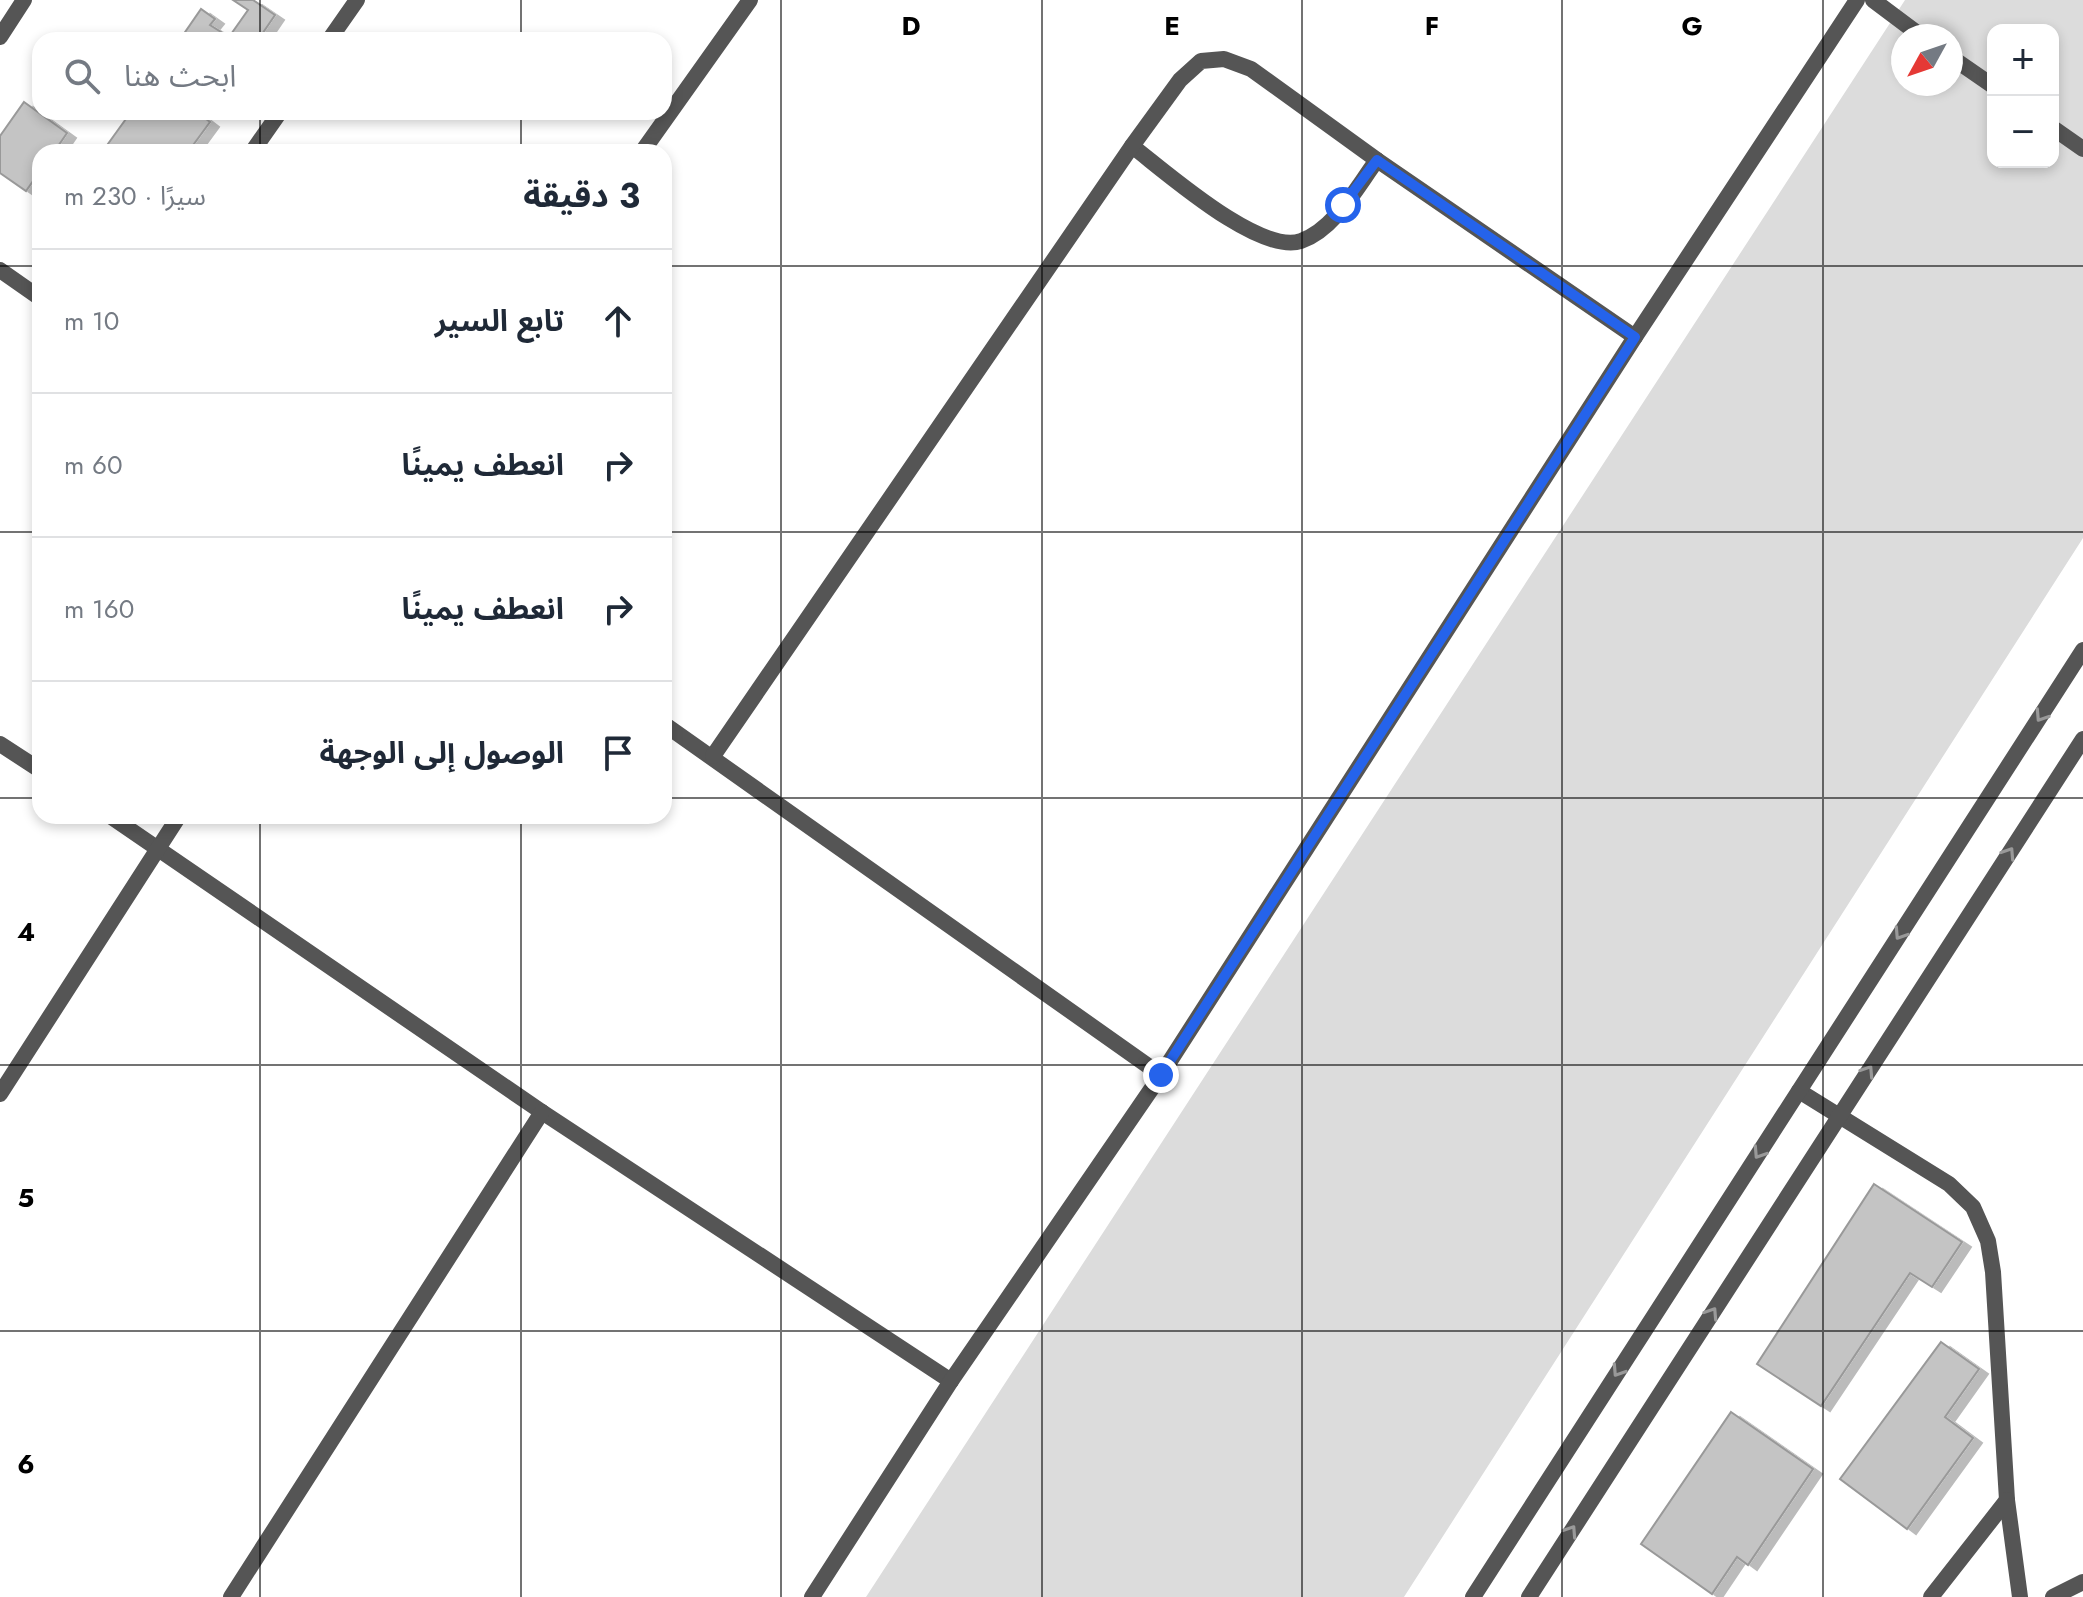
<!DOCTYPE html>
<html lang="ar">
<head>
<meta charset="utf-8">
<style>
  :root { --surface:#fff; --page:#f6f6f7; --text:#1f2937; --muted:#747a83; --line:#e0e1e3 }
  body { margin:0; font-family:Jost,"Noto Sans Arabic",sans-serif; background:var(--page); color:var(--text); direction:rtl }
  .controls { position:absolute; right:24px; top:24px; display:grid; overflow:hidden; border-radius:16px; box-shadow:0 4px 12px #0003 }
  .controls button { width:72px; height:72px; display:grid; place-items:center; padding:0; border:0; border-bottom:2px solid var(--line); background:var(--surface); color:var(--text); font:40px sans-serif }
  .compass { position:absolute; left:1891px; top:24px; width:72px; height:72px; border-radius:50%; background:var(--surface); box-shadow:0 4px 12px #0003; rotate:230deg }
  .stop { position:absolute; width:24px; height:24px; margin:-18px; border:6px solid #2563eb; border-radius:50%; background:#fff }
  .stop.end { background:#2563eb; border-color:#fff; box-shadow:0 2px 8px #0008 }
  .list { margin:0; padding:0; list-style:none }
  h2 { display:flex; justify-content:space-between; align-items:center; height:104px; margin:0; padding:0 32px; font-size:34px }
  h2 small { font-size:26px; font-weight:400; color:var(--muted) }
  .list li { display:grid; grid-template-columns:52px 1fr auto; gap:24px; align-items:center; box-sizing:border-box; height:144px; padding:0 32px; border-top:2px solid var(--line) }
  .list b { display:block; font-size:30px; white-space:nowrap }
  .list em { font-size:26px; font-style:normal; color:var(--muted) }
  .icon { flex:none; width:44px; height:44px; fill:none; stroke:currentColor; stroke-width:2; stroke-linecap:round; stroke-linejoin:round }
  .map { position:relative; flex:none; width:2083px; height:1597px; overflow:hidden; direction:ltr }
  .search { position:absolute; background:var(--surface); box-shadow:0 4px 12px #0003; left:32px; top:32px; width:640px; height:88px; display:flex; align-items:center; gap:20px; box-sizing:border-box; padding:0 28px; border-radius:24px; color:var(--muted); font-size:30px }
  .panel { position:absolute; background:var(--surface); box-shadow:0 4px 12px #0003; left:32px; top:144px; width:640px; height:680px; border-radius:24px; direction:rtl }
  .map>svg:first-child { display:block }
  .green { fill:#dcdcdc; fill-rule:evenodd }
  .building { fill:#c4c4c4; stroke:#999; stroke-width:2; filter:url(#shadow) }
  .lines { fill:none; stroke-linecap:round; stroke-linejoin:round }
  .minor { stroke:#555; stroke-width:16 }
  .tertiary { stroke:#555; stroke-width:16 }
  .oneway { stroke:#999 }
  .route { stroke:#2563eb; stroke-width:10 }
  .grid { fill:none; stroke:#000; stroke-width:2; stroke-opacity:0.55 }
  .grid-label { font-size:26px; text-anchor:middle; font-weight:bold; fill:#000; stroke:#fff; stroke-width:8; stroke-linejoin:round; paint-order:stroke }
</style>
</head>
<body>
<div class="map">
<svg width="2083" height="1597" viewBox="0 0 2083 1597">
  <defs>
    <filter id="shadow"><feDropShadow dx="9" dy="5" stdDeviation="0" flood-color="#0004"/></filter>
  </defs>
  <rect width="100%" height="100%" fill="#fff"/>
  <path class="green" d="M1905 0H2083V538L1404 1597H866ZM1993 30H2053V162H1993ZM1903 36H1951V84H1903Z"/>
  <g class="building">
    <path d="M233 0H253L275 15 258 40H184L181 38 201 9 215 19 210 25 229 37 248 10Z"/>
    <path d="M24 102 67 133 54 152H40V171L26 191 0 173V136Z"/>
    <path d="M131 112H197L210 122 188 152H110L105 148Z"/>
    <path d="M1874 1184 1962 1242 1932 1287 1910 1273 1821 1406 1757 1364Z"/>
    <path d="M1941 1342 1979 1369 1945 1417 1973 1438 1907 1529 1840 1479Z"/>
    <path d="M1731 1412 1813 1469 1748 1565 1737 1557 1712 1594 1641 1544Z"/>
  </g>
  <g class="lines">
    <g class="minor">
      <path d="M1873 0 1921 36"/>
      <path d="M0 37 24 0"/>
      <path d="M329 40 357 0"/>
      <path d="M1951 57 1993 86"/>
      <path d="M2053 128 2083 149"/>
      <path d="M1132 146C1166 172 1259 255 1301 241 1334 230 1357 187 1377 160"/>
      <path d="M252 152 280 112"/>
      <path d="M642 152 750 0"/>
      <path d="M0 270 40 298"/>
      <path d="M664 724 1161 1075"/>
      <path d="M0 744 40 770"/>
      <path d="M713 756 1132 146 1180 80 1201 61 1224 59 1251 69 1377 160 1635 337"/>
      <path d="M110 816 542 1112 951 1381"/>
      <path d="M1799 1091 1949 1184 1973 1207 1988 1241 1993 1272 2007 1500 2020 1597"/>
      <path d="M0 1094 179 816"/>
      <path d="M231 1597 542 1112"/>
      <path d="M1931 1597 2007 1500"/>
      <path d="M2053 1597 2083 1582"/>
    </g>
    <g class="tertiary">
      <path d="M812 1597 951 1381 1161 1075 1635 337 1857 0"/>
      <path d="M1473 1597 2083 650"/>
      <path d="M1529 1597 2083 739"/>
    </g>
  </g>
  <defs><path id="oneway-chevron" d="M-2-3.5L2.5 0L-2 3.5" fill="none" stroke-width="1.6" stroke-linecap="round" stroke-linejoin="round" transform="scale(2)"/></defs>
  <g class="oneway">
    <use href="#oneway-chevron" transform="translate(2041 716) rotate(123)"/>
    <use href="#oneway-chevron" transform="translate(2009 853) rotate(-57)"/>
    <use href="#oneway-chevron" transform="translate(1900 934) rotate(123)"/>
    <use href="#oneway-chevron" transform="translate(1868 1071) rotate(-57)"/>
    <use href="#oneway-chevron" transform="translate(1759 1153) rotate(123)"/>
    <use href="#oneway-chevron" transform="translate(1712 1313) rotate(-57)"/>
    <use href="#oneway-chevron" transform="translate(1618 1371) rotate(123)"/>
    <use href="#oneway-chevron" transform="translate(1571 1531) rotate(-57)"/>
  </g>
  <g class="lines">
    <path class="route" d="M1161 1075 1635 337 1377 160 1343 205"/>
  </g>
  <path class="grid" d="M260 0V40M521 0V40M781 0V1597M1042 0V1597M1302 0V1597M1562 0V1597M1823 0V1597M260 112V152M521 112V152M0 266H40M664 266H2083M0 532H40M664 532H2083M0 798H40M664 798H2083M260 816V1597M521 816V1597M0 1065H2083M0 1331H2083"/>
  <g class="grid-label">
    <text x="911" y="35">D</text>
    <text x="1172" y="35">E</text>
    <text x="1432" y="35">F</text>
    <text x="1692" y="35">G</text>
    <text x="26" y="941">4</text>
    <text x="26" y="1207">5</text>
    <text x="26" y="1473">6</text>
  </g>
</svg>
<div class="controls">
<button>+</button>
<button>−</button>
</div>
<svg class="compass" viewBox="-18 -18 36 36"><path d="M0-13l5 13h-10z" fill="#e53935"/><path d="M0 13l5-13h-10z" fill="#747a83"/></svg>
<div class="stop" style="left:1343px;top:205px"></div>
<div class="stop end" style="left:1161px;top:1075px"></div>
<div class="search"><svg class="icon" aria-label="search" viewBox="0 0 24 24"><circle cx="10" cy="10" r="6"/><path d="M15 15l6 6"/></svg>ابحث هنا</div>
<section class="panel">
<h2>3 دقيقة<small>سيرًا · 230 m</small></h2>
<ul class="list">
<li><svg class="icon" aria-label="ahead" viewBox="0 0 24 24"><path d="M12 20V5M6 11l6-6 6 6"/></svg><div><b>تابع السير</b></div><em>10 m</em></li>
<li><svg class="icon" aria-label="right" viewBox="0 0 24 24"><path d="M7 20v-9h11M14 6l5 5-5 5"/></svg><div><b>انعطف يمينًا</b></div><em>60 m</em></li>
<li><svg class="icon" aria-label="right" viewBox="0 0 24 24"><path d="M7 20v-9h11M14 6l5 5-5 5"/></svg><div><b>انعطف يمينًا</b></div><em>160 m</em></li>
<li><svg class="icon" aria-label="arrive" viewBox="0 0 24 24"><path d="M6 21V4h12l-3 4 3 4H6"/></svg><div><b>الوصول إلى الوجهة</b></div></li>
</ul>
</section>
</div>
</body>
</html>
